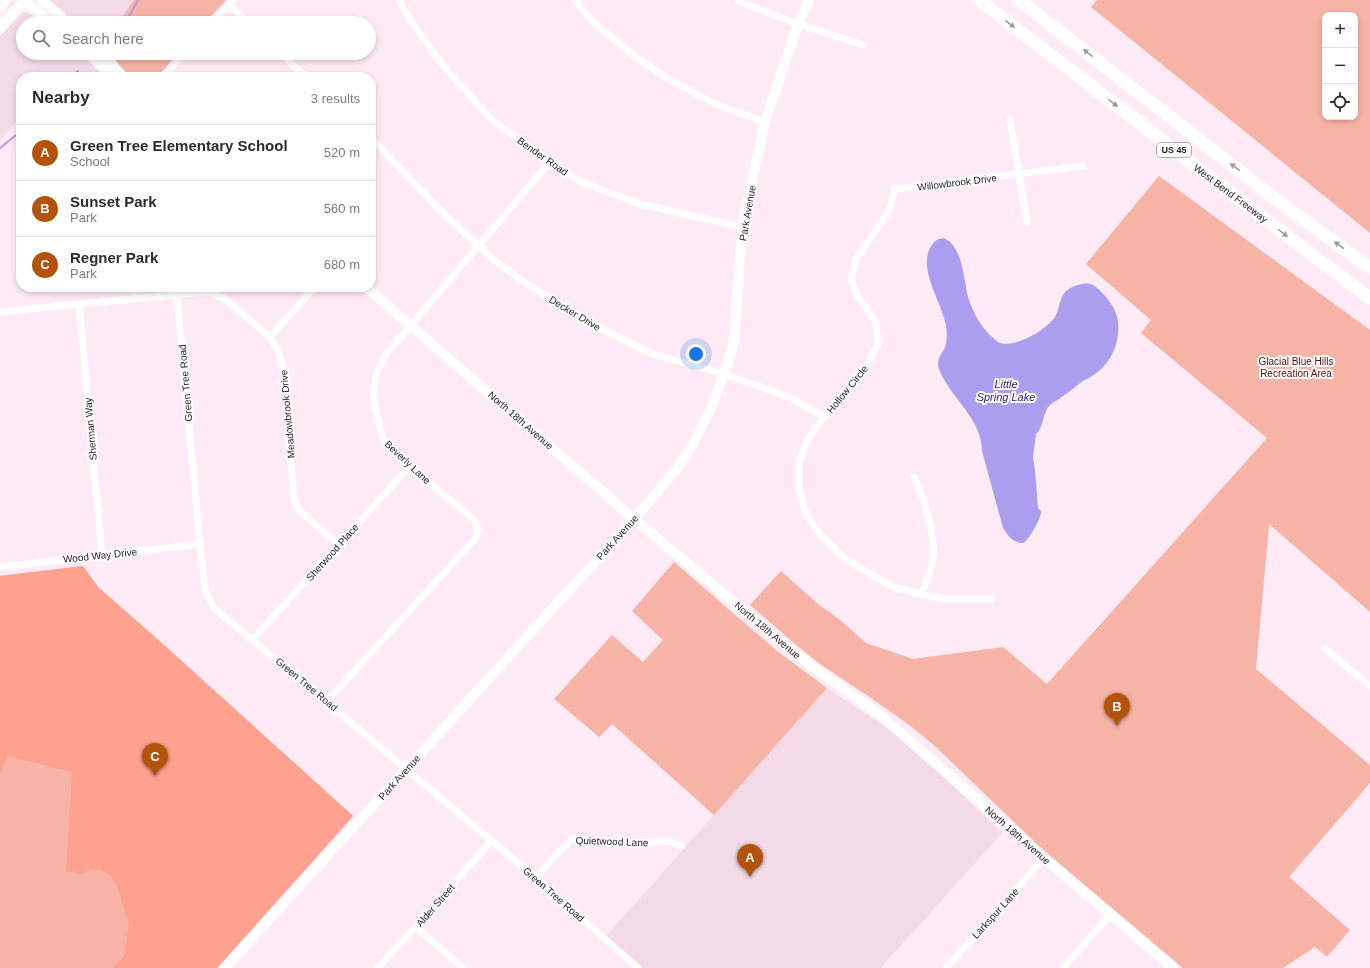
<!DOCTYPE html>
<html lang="en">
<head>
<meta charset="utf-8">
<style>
  :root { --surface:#fff; --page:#f7f7f7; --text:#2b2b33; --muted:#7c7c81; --line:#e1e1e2; --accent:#b45309 }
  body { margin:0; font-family:Helvetica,sans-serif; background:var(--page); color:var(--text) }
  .controls { position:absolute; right:12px; top:12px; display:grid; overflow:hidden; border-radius:8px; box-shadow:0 2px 6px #0003 }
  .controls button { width:36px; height:36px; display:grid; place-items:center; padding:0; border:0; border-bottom:1px solid var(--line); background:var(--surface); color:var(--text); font:20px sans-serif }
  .you { position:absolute; left:696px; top:354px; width:14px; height:14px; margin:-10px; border:3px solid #fff; border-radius:50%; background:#1a73e8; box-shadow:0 0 0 6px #1a73e833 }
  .badge { display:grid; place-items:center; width:26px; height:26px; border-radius:50%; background:var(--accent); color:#fff; font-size:13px; font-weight:700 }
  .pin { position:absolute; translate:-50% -33px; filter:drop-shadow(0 1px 2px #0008) }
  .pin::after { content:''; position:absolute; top:21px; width:14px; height:12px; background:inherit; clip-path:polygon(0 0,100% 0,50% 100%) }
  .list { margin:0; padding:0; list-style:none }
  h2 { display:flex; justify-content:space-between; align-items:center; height:52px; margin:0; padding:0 16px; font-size:17px }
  h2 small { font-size:13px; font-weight:400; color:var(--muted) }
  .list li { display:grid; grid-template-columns:26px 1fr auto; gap:12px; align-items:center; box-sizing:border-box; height:56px; padding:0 16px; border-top:1px solid var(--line) }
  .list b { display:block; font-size:15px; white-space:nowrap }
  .list p { margin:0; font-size:13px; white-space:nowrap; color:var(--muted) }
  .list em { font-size:13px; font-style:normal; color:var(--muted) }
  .icon { flex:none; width:22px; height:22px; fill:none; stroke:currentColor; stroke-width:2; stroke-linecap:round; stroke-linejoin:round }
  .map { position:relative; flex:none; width:1370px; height:968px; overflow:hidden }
  .search { position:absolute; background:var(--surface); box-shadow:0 2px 6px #0003; left:16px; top:16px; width:360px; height:44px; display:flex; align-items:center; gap:10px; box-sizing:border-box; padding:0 14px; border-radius:22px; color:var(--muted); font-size:15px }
  .panel { position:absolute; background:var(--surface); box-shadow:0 2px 6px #0003; left:16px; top:72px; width:360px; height:220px; border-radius:16px }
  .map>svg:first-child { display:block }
  .built { fill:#f3dae8 }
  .green { fill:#f7b4a6; fill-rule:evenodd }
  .forest { fill:#fea18f }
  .water { fill:#ab9eee }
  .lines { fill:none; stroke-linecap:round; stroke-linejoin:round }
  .stream { stroke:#ab9eee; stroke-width:2 }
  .street { stroke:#fff; stroke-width:7 }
  .secondary { stroke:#fff; stroke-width:10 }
  .primary { stroke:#fff; stroke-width:11 }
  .highway { stroke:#fff; stroke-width:13 }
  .oneway { fill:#a09b9e }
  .labels { text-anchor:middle; stroke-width:4; stroke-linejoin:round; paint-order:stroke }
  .shield { fill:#fff; stroke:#6c6468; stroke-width:1 }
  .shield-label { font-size:9px; font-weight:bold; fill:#2d2128 }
  .street-label { font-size:10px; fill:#2d2128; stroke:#fff }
  .park-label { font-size:10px; fill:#600f03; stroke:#fff }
  .water-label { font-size:11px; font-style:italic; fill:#351873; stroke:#fff }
</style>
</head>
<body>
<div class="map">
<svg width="1370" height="968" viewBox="0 0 1370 968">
  <rect width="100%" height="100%" fill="#ffeaf6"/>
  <g class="built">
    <path d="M50 0H134L118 23H76Z"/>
    <path d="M26 12 29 13 42 23H23V53H78L99 71 94 77H21V117L0 140V36L19 14Z"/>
    <path d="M827 688 896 734 928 762 1002 833 881 968H643L606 936Z"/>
  </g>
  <g class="green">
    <path d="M134 0H226L205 23H118Z"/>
    <path d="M1097 0H1370V233L1091 7ZM1325 15H1355V117H1325Z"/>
    <path d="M107 53H178L157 77H131Z"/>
    <path d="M1159 176 1370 330V612L1269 524 1256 669 1370 765V783L1289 877 1350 930 1327 957 1315 947 1283 968H1183L1040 847 936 747C902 717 863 693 826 668 799 649 775 626 750 605L781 571 818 604 840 620 866 643 913 659 1003 647 1047 684 1267 438 1141 333 1151 320 1086 264Z"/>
    <path d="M674 562 777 651 827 688 714 815 612 724 599 737 554 699 612 635 643 662 663 640 632 611Z"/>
    <path d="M83 566 98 587 165 646 353 816 217 968H0V576Z"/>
  </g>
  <path class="forest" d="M83 566 98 587 165 646 353 816 217 968H113L124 956 129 925 117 886 111 876 100 870 90 869 82 874 66 871 72 772 8 756 0 772V576Z"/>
  <path class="water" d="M944 238C964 247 963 281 969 300 973 312 981 327 991 336 993 338 997 342 1000 343 1016 348 1046 330 1055 317 1062 304 1058 292 1075 286 1080 284 1085 283 1090 284 1097 285 1110 301 1113 307 1118 316 1119 324 1118 333 1117 350 1107 367 1092 376 1090 378 1087 379 1084 380 1076 386 1068 393 1060 398 1057 401 1053 402 1050 405 1042 412 1044 428 1036 434L1033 457 1035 470 1038 508 1041 511C1042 517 1029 539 1024 543 1013 543 1008 536 1003 528L982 451C982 418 950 398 939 369 935 358 944 353 946 344 947 339 947 331 946 326 942 302 916 267 932 245 935 240 938 239 944 238Z"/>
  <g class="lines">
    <g class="stream">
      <path d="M124 23 131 13 138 0"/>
      <path d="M71 77 78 71"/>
      <path d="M0 148 21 131"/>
    </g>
    <g class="street">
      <path d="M399 0 415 27 444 67 492 120 550 162 581 182 640 204 742 227"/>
      <path d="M575 0 590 19 630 53 667 78 713 103 765 122"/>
      <path d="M738 0 745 4 798 24 863 45"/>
      <path d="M229 5 249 23"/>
      <path d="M212 23 234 0"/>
      <path d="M280 53 306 77"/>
      <path d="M163 77 185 53"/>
      <path d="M1010 120 1027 222"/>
      <path d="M371 138 442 212 494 260 527 284 600 328 653 354 724 374 791 398 824 417"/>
      <path d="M177 296 200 544 205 588 213 607 536 878 638 968"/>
      <path d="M79 304 102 555"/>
      <path d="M0 312 79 304 210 292 226 300 270 337 279 352 284 371 294 499 299 510 338 545"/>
      <path d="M270 337 315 287"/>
      <path d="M914 477C925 499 937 540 932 565 930 575 925 585 921 595"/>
      <path d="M0 567 200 544"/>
      <path d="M992 599H949L934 597 893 587 845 559 817 531 805 512 799 488V461L808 439 824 417 865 368 878 344 876 322 858 297 851 279 856 259 889 211 895 189 1083 166"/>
      <path d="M253 639 410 466"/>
      <path d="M1324 648 1370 686"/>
      <path d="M327 701 475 539 478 531 476 522 410 466 383 439 373 397 376 375 386 354 550 162"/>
      <path d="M536 878 551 860 573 838 593 842 607 843H638L669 841 681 846"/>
      <path d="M416 927 463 968"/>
      <path d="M377 968 416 927 491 841"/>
      <path d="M946 968 1044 858"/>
      <path d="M1063 968 1111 914"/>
    </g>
    <g class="secondary">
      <path d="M24 0 51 23"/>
      <path d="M42 0 68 23"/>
      <path d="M87 53 106 69 119 74"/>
      <path d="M101 53 111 62 120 76"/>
      <path d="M366 287 634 519 801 658 879 714 1044 858 1173 968"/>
      <path d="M225 968 634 519 676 470 694 442 711 408 724 374 734 344 742 227 765 122 798 24 809 0"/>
    </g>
    <g class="primary">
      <path d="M0 6 5 0"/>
      <path d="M0 28 26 0"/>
    </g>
    <g class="highway">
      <path d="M979 0 1271 224 1370 298"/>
      <path d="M1019 0 1282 204 1370 268"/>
    </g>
  </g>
  <defs><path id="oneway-solid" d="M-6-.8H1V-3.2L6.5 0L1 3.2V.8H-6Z"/></defs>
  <g class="oneway">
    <use href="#oneway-solid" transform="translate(1010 24) rotate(37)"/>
    <use href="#oneway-solid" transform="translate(1088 53) rotate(-142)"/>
    <use href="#oneway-solid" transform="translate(1113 103) rotate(37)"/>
    <use href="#oneway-solid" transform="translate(1235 167) rotate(-142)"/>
    <use href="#oneway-solid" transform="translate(1283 233) rotate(37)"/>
    <use href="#oneway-solid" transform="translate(1339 245) rotate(-144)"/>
  </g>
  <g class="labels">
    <rect class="shield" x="1157" y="143" width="34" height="14" rx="3"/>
    <g class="shield-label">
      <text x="1174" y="153">US 45</text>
    </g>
    <g class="street-label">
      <text transform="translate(543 156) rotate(35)" y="4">Bender Road</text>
      <text transform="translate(957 182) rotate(-7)" y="4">Willowbrook Drive</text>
      <text transform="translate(1231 193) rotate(37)" y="4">West Bend Freeway</text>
      <text transform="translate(747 213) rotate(-80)" y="4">Park Avenue</text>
      <text transform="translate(575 313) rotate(31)" y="4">Decker Drive</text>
      <text transform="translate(185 383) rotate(-95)" y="4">Green Tree Road</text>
      <text transform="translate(847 389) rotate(-51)" y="4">Hollow Circle</text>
      <text transform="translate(287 414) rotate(-95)" y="4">Meadowbrook Drive</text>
      <text transform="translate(521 420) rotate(41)" y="4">North 18th Avenue</text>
      <text transform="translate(90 429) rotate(-95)" y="4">Sherman Way</text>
      <text transform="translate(408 462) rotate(43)" y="4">Beverly Lane</text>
      <text transform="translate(617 537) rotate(-48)" y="4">Park Avenue</text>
      <text transform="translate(332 552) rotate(-48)" y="4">Sherwood Place</text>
      <text transform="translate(100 555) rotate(-6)" y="4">Wood Way Drive</text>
      <text transform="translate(768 630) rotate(40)" y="4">North 18th Avenue</text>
      <text transform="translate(307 684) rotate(40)" y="4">Green Tree Road</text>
      <text transform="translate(399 777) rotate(-48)" y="4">Park Avenue</text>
      <text transform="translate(1018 835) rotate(41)" y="4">North 18th Avenue</text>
      <text transform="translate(612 841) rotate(2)" y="4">Quietwood Lane</text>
      <text transform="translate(554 894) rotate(41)" y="4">Green Tree Road</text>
      <text transform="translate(435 905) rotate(-49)" y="4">Alder Street</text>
      <text transform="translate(995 913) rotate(-48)" y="4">Larkspur Lane</text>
    </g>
    <g class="park-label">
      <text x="1296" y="365">Glacial Blue Hills<tspan x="1296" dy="12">Recreation Area</tspan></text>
    </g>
    <g class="water-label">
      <text x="1006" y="388">Little<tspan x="1006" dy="13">Spring Lake</tspan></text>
    </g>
  </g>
</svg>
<div class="controls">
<button>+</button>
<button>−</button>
<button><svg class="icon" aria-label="locate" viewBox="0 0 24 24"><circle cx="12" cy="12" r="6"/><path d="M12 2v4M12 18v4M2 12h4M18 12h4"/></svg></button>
</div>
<div class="you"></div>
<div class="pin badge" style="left:750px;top:877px">A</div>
<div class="pin badge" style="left:1117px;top:726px">B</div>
<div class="pin badge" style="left:155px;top:776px">C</div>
<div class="search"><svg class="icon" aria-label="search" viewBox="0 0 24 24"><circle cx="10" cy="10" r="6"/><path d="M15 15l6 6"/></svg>Search here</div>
<section class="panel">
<h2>Nearby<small>3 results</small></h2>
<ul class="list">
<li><span class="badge">A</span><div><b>Green Tree Elementary School</b><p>School</p></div><em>520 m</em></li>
<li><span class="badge">B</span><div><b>Sunset Park</b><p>Park</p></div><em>560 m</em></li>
<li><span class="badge">C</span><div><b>Regner Park</b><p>Park</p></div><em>680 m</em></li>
</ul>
</section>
</div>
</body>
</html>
